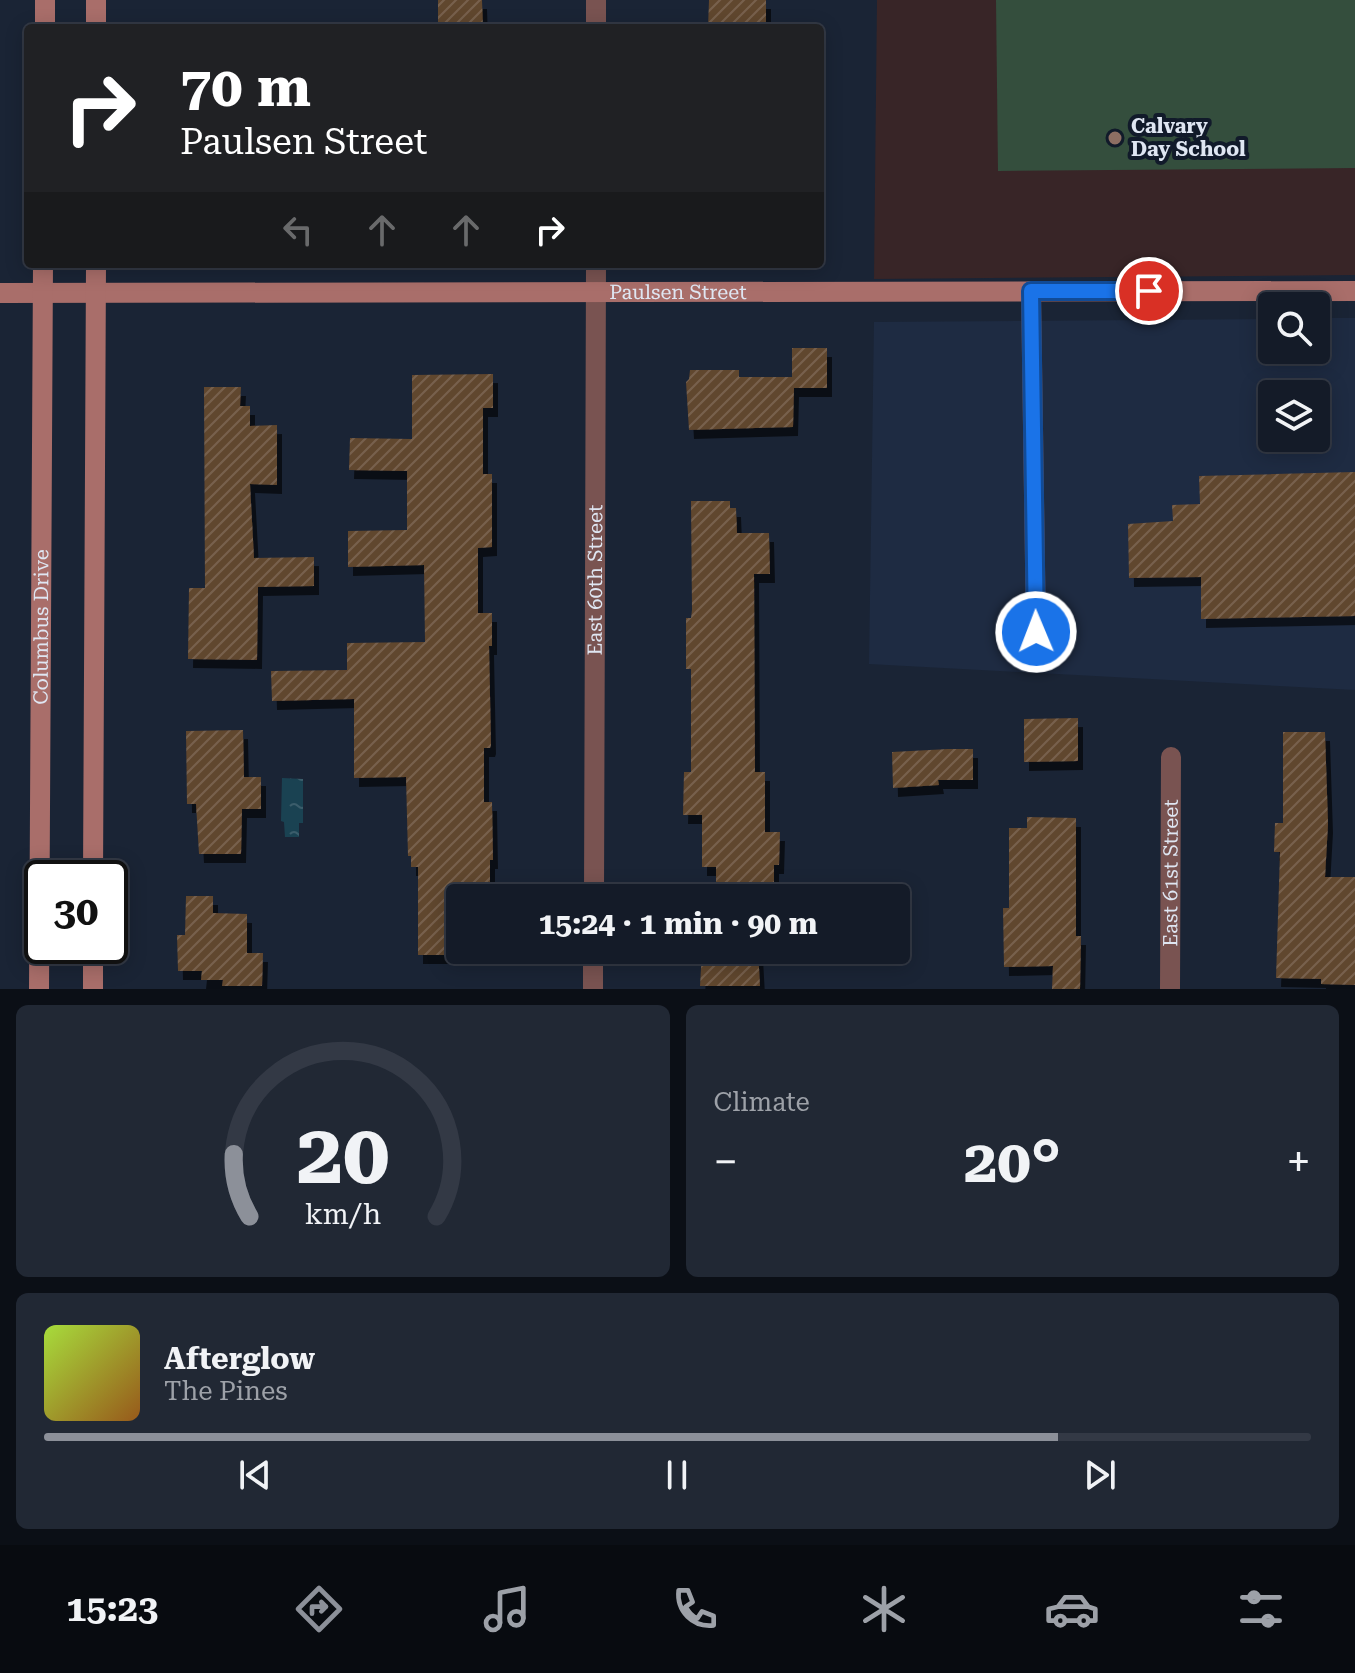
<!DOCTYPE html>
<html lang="en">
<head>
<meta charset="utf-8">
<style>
	:root { --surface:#141b28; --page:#212834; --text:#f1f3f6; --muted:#9da1a8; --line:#333945; --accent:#8c9099 }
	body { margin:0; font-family:"Roboto Serif",serif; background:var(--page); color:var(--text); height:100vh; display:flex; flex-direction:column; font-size:30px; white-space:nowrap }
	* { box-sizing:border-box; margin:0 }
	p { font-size:26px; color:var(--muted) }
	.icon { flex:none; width:44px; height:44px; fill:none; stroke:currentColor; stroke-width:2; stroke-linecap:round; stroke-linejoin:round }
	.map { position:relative; height:989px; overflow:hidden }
	.drawer { display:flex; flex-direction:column; gap:16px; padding:16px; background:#0b0f16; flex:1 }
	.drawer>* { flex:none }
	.guide { position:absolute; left:24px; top:24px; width:800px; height:244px; border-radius:8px; box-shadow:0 4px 20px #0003,0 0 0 2px var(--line); background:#202124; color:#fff; overflow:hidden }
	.tools { position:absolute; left:1258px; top:292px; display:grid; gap:16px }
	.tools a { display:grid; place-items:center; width:72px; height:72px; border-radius:8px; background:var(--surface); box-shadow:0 4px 20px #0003,0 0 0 2px var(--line); font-size:40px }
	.speed { position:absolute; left:24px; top:860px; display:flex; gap:16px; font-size:40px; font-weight:700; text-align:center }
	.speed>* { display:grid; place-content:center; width:104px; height:104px; border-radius:50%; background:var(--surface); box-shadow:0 4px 20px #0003,0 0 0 2px var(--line); line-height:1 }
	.speed .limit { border:4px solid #111; border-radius:12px; background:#fff; color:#111 }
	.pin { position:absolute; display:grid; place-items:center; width:68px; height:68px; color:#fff; margin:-34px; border:4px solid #fff; border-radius:50%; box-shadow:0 2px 8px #0007 }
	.me { position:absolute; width:88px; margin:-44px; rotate:359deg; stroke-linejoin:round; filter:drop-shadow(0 0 6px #0008) }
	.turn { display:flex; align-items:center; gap:28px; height:168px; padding:0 24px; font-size:36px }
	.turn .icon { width:104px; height:104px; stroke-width:2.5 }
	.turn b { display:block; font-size:56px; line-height:68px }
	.lanes { display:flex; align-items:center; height:76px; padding:0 24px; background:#0003; justify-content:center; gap:40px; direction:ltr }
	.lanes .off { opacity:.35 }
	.big { font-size:60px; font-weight:700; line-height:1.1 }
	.drawer .widget { flex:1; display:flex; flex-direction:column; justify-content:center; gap:12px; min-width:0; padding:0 28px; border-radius:12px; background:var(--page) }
	.drawer .dial { align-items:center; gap:0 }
	.dial svg { height:208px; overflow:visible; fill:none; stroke:var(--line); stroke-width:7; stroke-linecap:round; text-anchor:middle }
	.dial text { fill:var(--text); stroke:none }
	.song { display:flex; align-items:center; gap:24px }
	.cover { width:96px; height:96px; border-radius:12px; background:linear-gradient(135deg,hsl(80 70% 55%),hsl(30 70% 35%)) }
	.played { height:8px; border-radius:4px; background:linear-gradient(90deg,var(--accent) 80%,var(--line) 80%) }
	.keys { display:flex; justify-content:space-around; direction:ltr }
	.heat { display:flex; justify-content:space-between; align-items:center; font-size:44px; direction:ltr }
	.drawer .tiles { flex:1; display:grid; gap:16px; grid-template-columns:1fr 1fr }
	.widget:last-child { grid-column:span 2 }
	.trip { position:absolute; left:446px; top:884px; width:464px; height:80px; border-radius:8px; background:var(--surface); box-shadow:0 4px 20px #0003,0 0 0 2px var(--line); font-weight:700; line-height:80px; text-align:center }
	.tabs { display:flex; height:128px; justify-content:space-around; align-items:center; background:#080b10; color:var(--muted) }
	.tabs .icon { width:56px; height:56px }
	.tabs .selected { color:var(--accent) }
	.tabs b { font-size:36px; color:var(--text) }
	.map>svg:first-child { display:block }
	.built { fill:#1e2b42; fill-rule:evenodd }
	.education { fill:#382527 }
	.pitch { fill:#344e3d }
	.water { fill:url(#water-ripples) }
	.building { fill:url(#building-hatch); filter:url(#shadow) }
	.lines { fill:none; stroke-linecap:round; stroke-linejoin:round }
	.street { stroke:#795351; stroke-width:20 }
	.secondary { stroke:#a96e6a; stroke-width:20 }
	.route-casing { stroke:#114b97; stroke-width:20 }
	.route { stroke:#1a73e8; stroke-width:14 }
	.education-dot { fill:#8d6e63; stroke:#111a2a; stroke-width:3 }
	.labels { text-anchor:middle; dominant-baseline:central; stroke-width:8; stroke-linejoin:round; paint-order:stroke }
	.poi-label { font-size:20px; font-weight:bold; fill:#dfe6f2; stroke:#111a2a; text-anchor:start }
	.street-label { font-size:20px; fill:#dfe6f2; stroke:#111a2a }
</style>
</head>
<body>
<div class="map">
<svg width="1355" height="989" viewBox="0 0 1355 989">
	<defs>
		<pattern id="water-ripples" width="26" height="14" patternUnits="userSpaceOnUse" patternTransform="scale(2)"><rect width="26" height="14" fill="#1a4252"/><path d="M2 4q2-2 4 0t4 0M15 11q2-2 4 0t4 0" fill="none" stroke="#3b5d6b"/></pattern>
		<pattern id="building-hatch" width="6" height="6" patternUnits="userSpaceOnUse" patternTransform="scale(2)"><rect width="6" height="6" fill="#61462e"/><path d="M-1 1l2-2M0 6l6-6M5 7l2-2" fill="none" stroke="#77614d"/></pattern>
		<filter id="shadow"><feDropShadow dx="5" dy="9" stdDeviation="0" flood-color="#0009"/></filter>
	</defs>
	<rect width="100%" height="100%" fill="#1a2435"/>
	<path class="built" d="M 1316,318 L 1355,318 L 1355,690 L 869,664 L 874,322 L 1272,319 L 1272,350 L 1316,350 ZM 1272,394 L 1316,394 L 1316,438 L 1272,438 Z"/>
	<path class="education" d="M 877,0 L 1355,0 L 1355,275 L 874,279 Z"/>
	<path class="pitch" d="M 996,0 L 1355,0 L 1355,168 L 998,171 Z"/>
	<path class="water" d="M 282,778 L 303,779 L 303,823 L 299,823 L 299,837 L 285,837 L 284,822 L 281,821 Z"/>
	<path class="building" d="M 438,0 L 482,0 L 483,28 L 438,28 Z
		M 709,0 L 766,0 L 766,28 L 708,28 Z
		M 792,348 L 827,348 L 827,388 L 794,388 L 793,427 L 689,430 L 686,382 L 689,379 L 690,370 L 739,370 L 739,377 L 792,377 Z
		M 493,374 L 493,408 L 483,408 L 483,474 L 492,474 L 492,547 L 478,548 L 478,613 L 492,613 L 492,646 L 489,646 L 491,745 L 490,748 L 484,748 L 484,802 L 492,802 L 493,860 L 490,860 L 490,898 L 460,898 L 460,950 L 490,950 L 490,955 L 418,955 L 418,867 L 411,867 L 411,856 L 408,856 L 406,777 L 354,778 L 354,699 L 272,701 L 271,671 L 347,670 L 347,643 L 425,642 L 424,565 L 348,567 L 348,531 L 407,530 L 407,471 L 349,470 L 350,438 L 412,439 L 412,375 Z
		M 204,387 L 241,387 L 240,406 L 250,406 L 250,426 L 277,425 L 277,485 L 250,484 L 254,558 L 314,557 L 314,586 L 258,587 L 257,660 L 188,659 L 189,588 L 205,588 Z
		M 1355,472 L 1355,616 L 1201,619 L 1201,577 L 1129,578 L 1128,524 L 1173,521 L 1172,505 L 1200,504 L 1199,476 Z
		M 691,501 L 730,501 L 730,508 L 736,508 L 737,533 L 769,533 L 770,574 L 754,574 L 755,772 L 765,772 L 765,832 L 780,832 L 779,865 L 774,865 L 774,886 L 741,886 L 741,898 L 716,898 L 716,867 L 702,867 L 702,815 L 683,815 L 684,772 L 691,772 L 691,669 L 686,669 L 686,618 L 691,618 L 692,610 Z
		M 1078,718 L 1078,761 L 1024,762 L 1024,719 Z
		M 243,730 L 244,777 L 261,777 L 261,809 L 242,809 L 241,854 L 199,854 L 196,804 L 187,804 L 186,731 Z
		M 1283,732 L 1325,732 L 1328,824 L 1325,877 L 1355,877 L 1355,985 L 1321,984 L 1321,979 L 1276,978 L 1280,852 L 1274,852 L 1275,823 L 1283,823 Z
		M 948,749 L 973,749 L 973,780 L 938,780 L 939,785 L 893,788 L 892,752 Z
		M 1027,817 L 1076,818 L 1076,936 L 1081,936 L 1080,989 L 1052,989 L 1053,966 L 1004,967 L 1003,908 L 1009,908 L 1009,828 L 1027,828 Z
		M 186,896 L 213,896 L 213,913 L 247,914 L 247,953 L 263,953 L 262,986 L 222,986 L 223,980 L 201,980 L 202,971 L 178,971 L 177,935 L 185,935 Z
		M 702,950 L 758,950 L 760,986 L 700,986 Z"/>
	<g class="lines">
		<g class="street">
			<path d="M 596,28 L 596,0"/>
			<path d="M 1031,291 L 1036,632"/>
			<path id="s1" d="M 594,898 L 596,264"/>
			<path d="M 593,989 L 593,950"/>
			<path id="s2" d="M 1170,989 L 1171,757"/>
		</g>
		<g class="secondary">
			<path d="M 96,0 L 96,28"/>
			<path d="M 45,28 L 45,0"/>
			<path id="s3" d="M 0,293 L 1355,291"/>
			<path d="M 93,878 L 96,264"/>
			<path id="s4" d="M 39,989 L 43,264"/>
			<path d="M 93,989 L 93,946"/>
		</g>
	</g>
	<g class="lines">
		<g class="route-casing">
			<path id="route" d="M 1036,632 L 1031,291 L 1149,291"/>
		</g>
		<use href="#route" class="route"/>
	</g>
	<circle class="education-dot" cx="1115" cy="138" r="8"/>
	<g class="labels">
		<g class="poi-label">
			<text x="1131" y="126">Calvary<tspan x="1131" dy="23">Day School</tspan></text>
		</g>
		<g class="street-label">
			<text stroke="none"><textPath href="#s3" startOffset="678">Paulsen Street</textPath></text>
			<text stroke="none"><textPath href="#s1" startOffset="318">East 60th Street</textPath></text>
			<text stroke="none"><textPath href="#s4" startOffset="362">Columbus Drive</textPath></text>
			<text stroke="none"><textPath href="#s2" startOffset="116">East 61st Street</textPath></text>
		</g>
	</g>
</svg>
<div class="tools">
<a><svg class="icon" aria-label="search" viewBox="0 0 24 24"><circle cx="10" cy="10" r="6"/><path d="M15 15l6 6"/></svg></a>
<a><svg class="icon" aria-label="layers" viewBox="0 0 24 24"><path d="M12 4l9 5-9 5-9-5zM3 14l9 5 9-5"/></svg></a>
</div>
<div class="speed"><div class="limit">30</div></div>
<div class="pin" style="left:1149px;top:291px;background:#d93025"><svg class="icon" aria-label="arrive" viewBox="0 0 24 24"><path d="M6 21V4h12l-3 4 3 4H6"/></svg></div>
<svg class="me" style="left:1036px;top:632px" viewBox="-20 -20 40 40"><circle r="17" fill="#1a73e8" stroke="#fff" stroke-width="3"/><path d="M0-11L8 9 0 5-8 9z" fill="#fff"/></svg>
<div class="trip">15:24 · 1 min · 90 m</div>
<div class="guide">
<div class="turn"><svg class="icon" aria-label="right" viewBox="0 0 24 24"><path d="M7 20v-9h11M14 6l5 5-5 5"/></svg><div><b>70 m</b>Paulsen Street</div></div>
<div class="lanes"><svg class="icon off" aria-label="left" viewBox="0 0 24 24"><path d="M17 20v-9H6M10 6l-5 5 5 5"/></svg><svg class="icon off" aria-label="ahead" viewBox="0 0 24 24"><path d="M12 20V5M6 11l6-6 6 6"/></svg><svg class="icon off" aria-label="ahead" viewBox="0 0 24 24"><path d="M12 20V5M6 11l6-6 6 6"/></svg><svg class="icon" aria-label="right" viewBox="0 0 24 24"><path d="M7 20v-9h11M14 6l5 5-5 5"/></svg></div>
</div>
</div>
<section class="drawer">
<div class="tiles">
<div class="widget dial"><svg viewBox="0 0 100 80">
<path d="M14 69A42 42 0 1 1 86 69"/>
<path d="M14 69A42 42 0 0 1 8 45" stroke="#8c9099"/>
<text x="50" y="56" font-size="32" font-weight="700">20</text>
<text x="50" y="72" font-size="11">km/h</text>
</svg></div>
<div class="widget"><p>Climate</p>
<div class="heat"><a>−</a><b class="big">20°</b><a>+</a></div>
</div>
<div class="widget">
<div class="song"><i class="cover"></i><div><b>Afterglow</b><p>The Pines</p></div></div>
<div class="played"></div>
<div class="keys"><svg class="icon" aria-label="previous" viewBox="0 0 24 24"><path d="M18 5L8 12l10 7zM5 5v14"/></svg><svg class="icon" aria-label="pause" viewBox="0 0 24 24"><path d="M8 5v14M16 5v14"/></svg><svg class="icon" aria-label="next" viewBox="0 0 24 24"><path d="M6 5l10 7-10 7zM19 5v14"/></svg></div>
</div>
</div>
</section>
<nav class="tabs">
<b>15:23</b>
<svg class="icon selected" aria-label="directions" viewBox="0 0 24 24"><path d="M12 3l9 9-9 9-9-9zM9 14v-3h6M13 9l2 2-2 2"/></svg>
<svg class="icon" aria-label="music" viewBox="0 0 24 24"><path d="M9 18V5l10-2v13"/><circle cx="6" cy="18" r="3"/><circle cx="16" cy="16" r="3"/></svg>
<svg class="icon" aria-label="phone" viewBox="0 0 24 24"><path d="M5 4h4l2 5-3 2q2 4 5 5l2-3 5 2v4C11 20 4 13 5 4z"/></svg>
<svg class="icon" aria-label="climate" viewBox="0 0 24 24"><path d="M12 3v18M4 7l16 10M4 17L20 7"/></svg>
<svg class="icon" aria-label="car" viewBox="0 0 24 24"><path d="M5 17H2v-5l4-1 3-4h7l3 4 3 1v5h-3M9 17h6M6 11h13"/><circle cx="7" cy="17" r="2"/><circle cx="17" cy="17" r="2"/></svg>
<svg class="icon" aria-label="filters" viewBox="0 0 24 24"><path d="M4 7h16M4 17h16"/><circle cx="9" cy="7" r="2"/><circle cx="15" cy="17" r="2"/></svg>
</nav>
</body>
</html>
